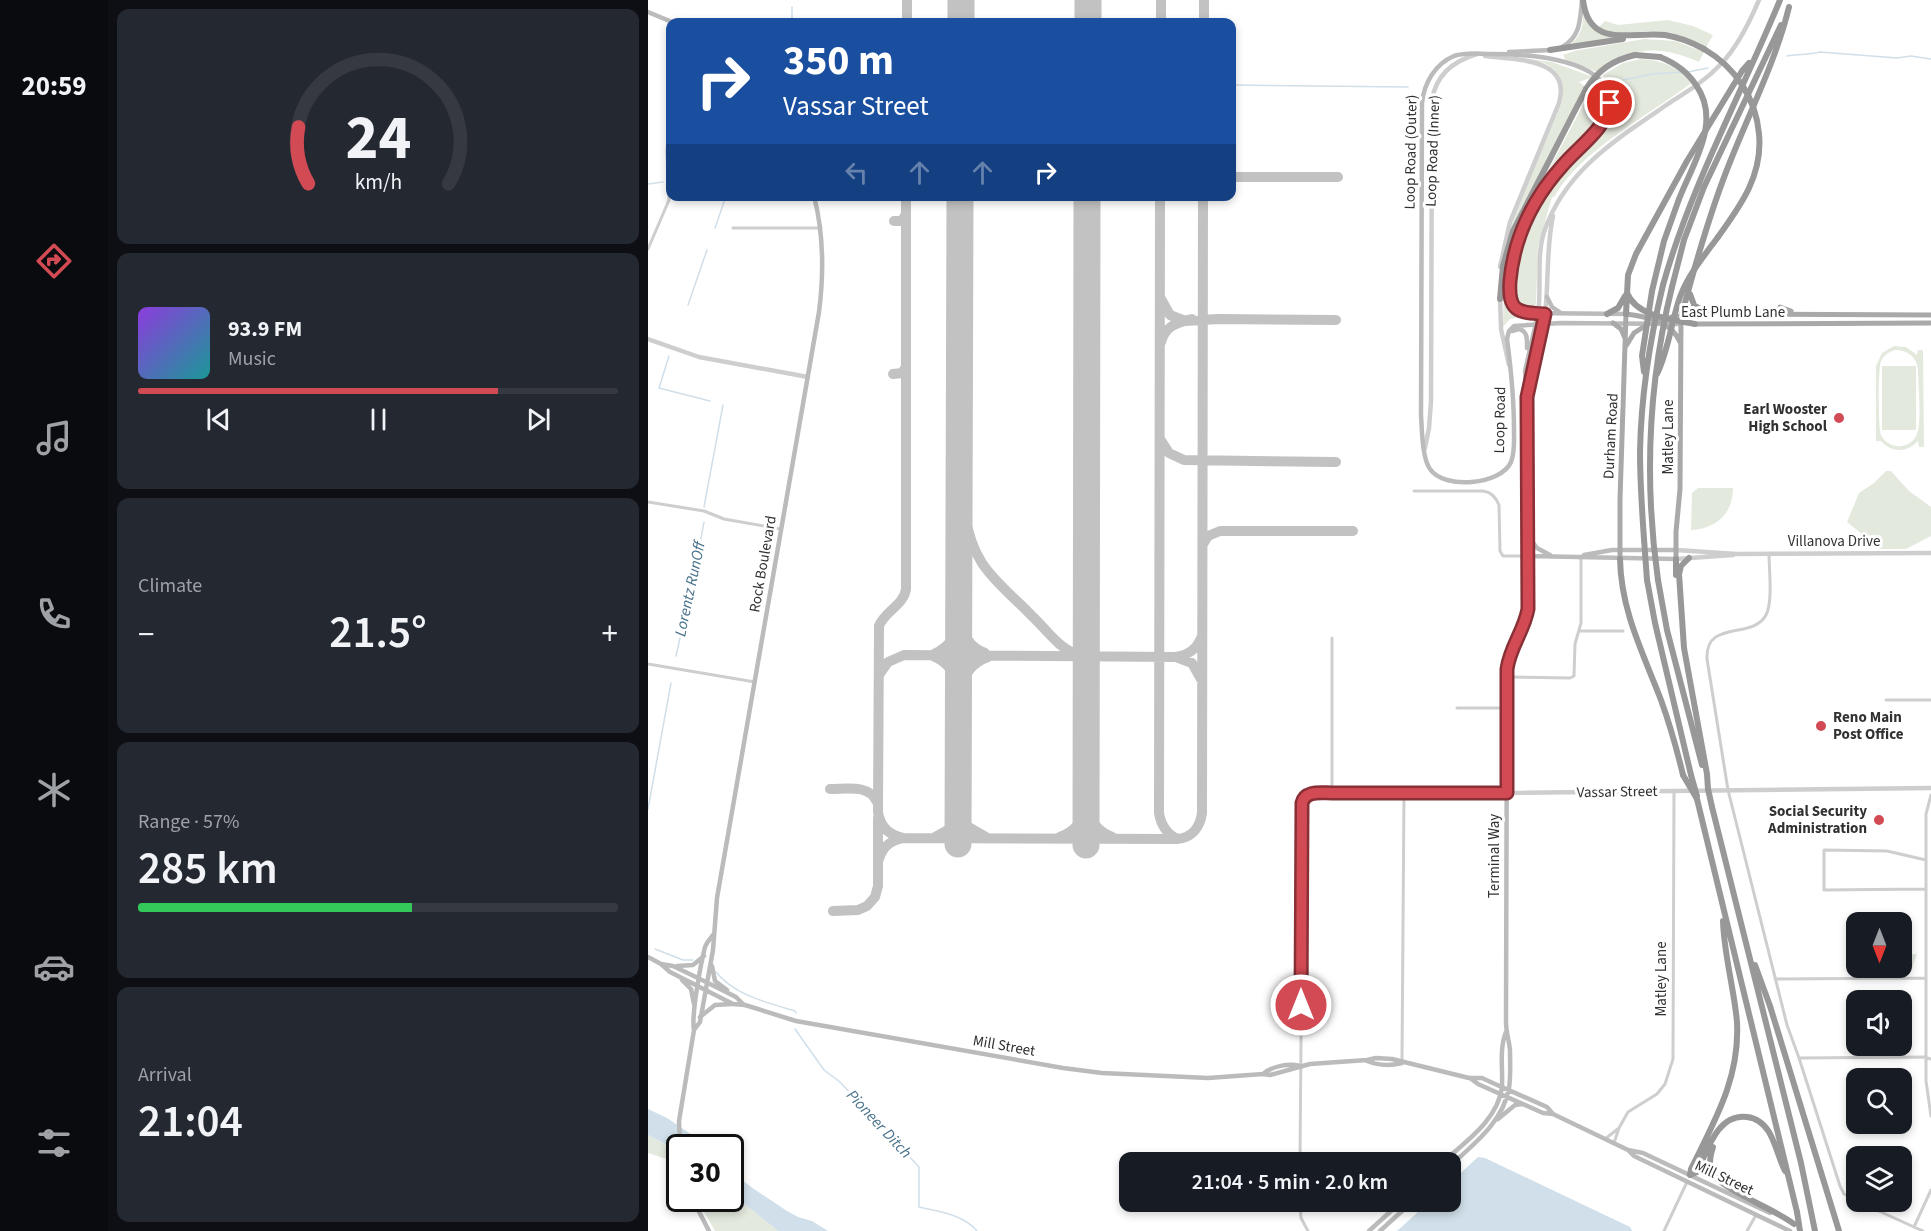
<!DOCTYPE html>
<html lang="en">
<head>
<meta charset="utf-8">
<style>
	:root { --surface:#171b24; --page:#242831; --text:#f1f3f6; --muted:#9ea1a6; --line:#363941; --accent:#d24a53 }
	body { margin:0; font-family:"Source Sans 3",sans-serif; background:var(--page); color:var(--text); height:100vh; display:flex; flex-direction:column; font-size:22px; white-space:nowrap }
	* { box-sizing:border-box; margin:0 }
	p { font-size:20px; color:var(--muted) }
	.icon { flex:none; width:33px; height:33px; fill:none; stroke:currentColor; stroke-width:2; stroke-linecap:round; stroke-linejoin:round }
	.map { position:relative; flex:1; overflow:hidden }
	.drawer { display:flex; flex-direction:column; gap:9px; padding:9px; background:#0d0f14; width:540px }
	.drawer>* { flex:none }
	.guide { position:absolute; left:18px; top:18px; width:570px; height:183px; border-radius:12px; box-shadow:0 3px 9px #0003; background:#1a4fa0; color:#fff; overflow:hidden }
	.needle { width:39px; rotate:180deg }
	.controls { position:absolute; left:1198px; top:912px; display:grid; gap:12px }
	.controls a { display:grid; place-items:center; width:66px; height:66px; border-radius:12px; background:var(--surface); box-shadow:0 3px 9px #0003; font-size:30px }
	.speed { position:absolute; left:18px; top:1134px; display:flex; gap:12px; font-size:30px; font-weight:700; text-align:center }
	.speed>* { display:grid; place-content:center; width:78px; height:78px; border-radius:50%; background:var(--surface); box-shadow:0 3px 9px #0003; line-height:1 }
	.speed .limit { border:3px solid #111; border-radius:9px; background:#fff; color:#111 }
	.pin { position:absolute; display:grid; place-items:center; width:51px; height:51px; color:#fff; margin:-26px; border:3px solid #fff; border-radius:50%; box-shadow:0 2px 6px #0007 }
	.me { position:absolute; width:66px; margin:-33px; rotate:0deg; stroke-linejoin:round; filter:drop-shadow(0 0 4px #0008) }
	.turn { display:flex; align-items:center; gap:21px; height:126px; padding:0 18px; font-size:27px }
	.turn .icon { width:78px; height:78px; stroke-width:2.5 }
	.turn b { display:block; font-size:42px; line-height:51px }
	.lanes { display:flex; align-items:center; height:57px; padding:0 18px; background:#0003; justify-content:center; gap:30px; direction:ltr }
	.lanes .off { opacity:.35 }
	.big { font-size:45px; font-weight:600; line-height:1.1 }
	.drawer .tile { flex:1; display:flex; flex-direction:column; justify-content:center; gap:9px; min-width:0; padding:0 21px; border-radius:12px; background:var(--page) }
	.drawer .dial { align-items:center; gap:0 }
	.dial svg { height:156px; overflow:visible; fill:none; stroke:var(--line); stroke-width:7; stroke-linecap:round; text-anchor:middle }
	.dial text { fill:var(--text); stroke:none }
	.song { display:flex; align-items:center; gap:18px }
	.cover { width:72px; height:72px; border-radius:9px; background:linear-gradient(135deg,hsl(270 70% 55%),hsl(180 70% 35%)) }
	.played { height:6px; border-radius:3px; background:linear-gradient(90deg,var(--accent) 75%,var(--line) 75%) }
	.keys { display:flex; justify-content:space-around; direction:ltr }
	.heat { display:flex; justify-content:space-between; align-items:center; font-size:33px; direction:ltr }
	.charge { height:9px; border-radius:4px; background:linear-gradient(90deg,#34c759 57%,var(--line) 0) }
	.trip { position:absolute; left:471px; top:1152px; width:342px; height:60px; border-radius:12px; background:var(--surface); box-shadow:0 3px 9px #0003; font-weight:600; line-height:60px; text-align:center }
	main { display:flex; flex:1; min-height:0 }
	.dock { display:flex; flex-direction:column; width:108px; justify-content:space-around; align-items:center; background:#090b0e; color:var(--muted) }
	.dock .icon { width:42px; height:42px }
	.dock .active { color:var(--accent) }
	.dock b { font-size:27px; color:var(--text) }
	.map>svg:first-child { display:block }
	.green { fill:#e4e9de; fill-rule:evenodd }
	.water { fill:#d0dfe9 }
	.lines { fill:none; stroke-linecap:round; stroke-linejoin:round }
	.stream { stroke:#d0dfe9; stroke-width:1.5 }
	.taxiway { stroke:#c2c2c2; stroke-width:10 }
	.runway { stroke:#c2c2c2; stroke-width:27 }
	.minor { stroke:#cecece; stroke-width:3 }
	.tertiary { stroke:#cecece; stroke-width:4.5 }
	.secondary { stroke:#bbb; stroke-width:4.5 }
	.primary { stroke:#a9a9a9; stroke-width:5 }
	.motorway { stroke:#989898; stroke-width:6 }
	.motorway-bridge { stroke:#989898; stroke-width:6 }
	.route-casing { stroke:#883036; stroke-width:15 }
	.route { stroke:#d24a53; stroke-width:10 }
	.poi-dot { fill:#d24a53; stroke:#fff; stroke-width:2 }
	.labels { text-anchor:middle; dominant-baseline:central; stroke-width:6; stroke-linejoin:round; paint-order:stroke }
	.street-label { font-size:15px; fill:#313131; stroke:#fff }
	.poi-label { font-size:15px; font-weight:bold; fill:#313131; stroke:#fff; text-anchor:end }
	.water-label { font-size:16px; font-style:italic; fill:#48718b; stroke:#fff }
</style>
</head>
<body>
<main>
<nav class="dock">
<b>20:59</b>
<svg class="icon active" aria-label="directions" viewBox="0 0 24 24"><path d="M12 3l9 9-9 9-9-9zM9 14v-3h6M13 9l2 2-2 2"/></svg>
<svg class="icon" aria-label="music" viewBox="0 0 24 24"><path d="M9 18V5l10-2v13"/><circle cx="6" cy="18" r="3"/><circle cx="16" cy="16" r="3"/></svg>
<svg class="icon" aria-label="phone" viewBox="0 0 24 24"><path d="M5 4h4l2 5-3 2q2 4 5 5l2-3 5 2v4C11 20 4 13 5 4z"/></svg>
<svg class="icon" aria-label="climate" viewBox="0 0 24 24"><path d="M12 3v18M4 7l16 10M4 17L20 7"/></svg>
<svg class="icon" aria-label="car" viewBox="0 0 24 24"><path d="M5 17H2v-5l4-1 3-4h7l3 4 3 1v5h-3M9 17h6M6 11h13"/><circle cx="7" cy="17" r="2"/><circle cx="17" cy="17" r="2"/></svg>
<svg class="icon" aria-label="filters" viewBox="0 0 24 24"><path d="M4 7h16M4 17h16"/><circle cx="9" cy="7" r="2"/><circle cx="15" cy="17" r="2"/></svg>
</nav>
<section class="drawer">
<div class="tile dial"><svg viewBox="0 0 100 80">
<path d="M14 69A42 42 0 1 1 86 69"/>
<path d="M14 69A42 42 0 0 1 9 40" stroke="#d24a53"/>
<text x="50" y="56" font-size="32" font-weight="700">24</text>
<text x="50" y="72" font-size="11">km/h</text>
</svg></div>
<div class="tile">
<div class="song"><i class="cover"></i><div><b>93.9 FM</b><p>Music</p></div></div>
<div class="played"></div>
<div class="keys"><svg class="icon" aria-label="previous" viewBox="0 0 24 24"><path d="M18 5L8 12l10 7zM5 5v14"/></svg><svg class="icon" aria-label="pause" viewBox="0 0 24 24"><path d="M8 5v14M16 5v14"/></svg><svg class="icon" aria-label="next" viewBox="0 0 24 24"><path d="M6 5l10 7-10 7zM19 5v14"/></svg></div>
</div>
<div class="tile"><p>Climate</p>
<div class="heat"><a>−</a><b class="big">21.5°</b><a>+</a></div>
</div>
<div class="tile"><p>Range · 57%</p><b class="big">285 km</b><div class="charge"></div></div>
<div class="tile"><p>Arrival</p><b class="big">21:04</b></div>
</section>
<div class="map">
<svg width="1283" height="1231" viewBox="0 0 1283 1231">
	<rect width="100%" height="100%" fill="#fff"/>
	<path class="green" d="M 935,12 C 944,25 949,34 965,38 L 920,47 C 932,37 936,27 935,12 Z
		M 1020,20 L 1045,26 L 1065,35 L 1058,47 L 1025,33 L 999,31 L 965,34 L 951,27 L 957,21 L 970,25 Z
		M 996,39 L 1027,41 L 1056,52 L 1051,62 C 1009,44 986,47 949,72 L 917,59 L 915,55 L 926,51 Z
		M 874,58 L 904,62 L 945,77 L 931,82 L 938,87 L 858,243 L 868,211 L 913,104 C 919,86 911,67 892,62 C 886,61 878,60 874,58 Z
		M 993,59 C 1015,60 1028,67 1045,82 C 1002,114 931,152 906,197 L 904,197 L 890,246 L 888,304 L 882,311 C 866,310 864,298 865,284 C 873,210 911,175 959,124 C 969,105 963,93 955,75 L 975,63 Z
		M 949,81 C 959,91 961,101 956,115 L 901,178 L 879,212 L 871,230 L 865,253 L 860,290 L 862,307 L 873,317 L 862,319 L 855,327 L 856,272 L 868,232 L 943,90 L 951,93 L 951,89 L 948,83 Z
		M 1246,346 L 1258,347 L 1269,355 L 1270,350 L 1275,350 L 1276,447 L 1271,447 L 1270,441 C 1259,453 1244,453 1233,441 L 1228,441 L 1228,366 L 1234,353 ZM 1247,350 C 1260,350 1269,357 1270,370 C 1270,385 1274,421 1269,434 C 1263,450 1240,450 1233,435 C 1230,428 1230,368 1233,361 C 1236,355 1241,352 1247,350 Z
		M 1234,366 L 1268,366 L 1268,430 L 1234,430 Z
		M 1238,471 L 1243,471 L 1261,491 L 1283,507 L 1283,536 L 1258,549 L 1232,549 L 1199,522 L 1211,493 L 1226,483 Z
		M 1050,488 L 1085,488 C 1085,514 1068,529 1043,530 L 1044,493 Z
		M 1269,954 L 1263,971 L 1225,974 L 1227,968 L 1254,968 L 1254,955 Z
		M 0,1135 L 26,1150 L 28,1162 L 0,1153 Z
		M 83,1193 L 130,1231 L 67,1231 L 49,1199 L 82,1198 Z"/>
	<path class="water" d="M 0,1109 L 19,1118 L 62,1147 L 32,1148 L 31,1154 L 20,1146 L 0,1135 Z
		M 830,1157 L 837,1158 L 982,1227 L 984,1231 L 749,1231 L 781,1202 L 802,1202 L 803,1182 Z
		M 83,1165 L 90,1177 L 106,1189 L 139,1211 L 150,1217 L 164,1221 L 180,1231 L 130,1231 L 83,1193 Z"/>
	<g class="lines">
		<path class="stream" d="M 144,7 L 144,19 L 146,22
			M 1139,56 C 1151,54 1161,55 1172,52 L 1249,58 L 1263,56 L 1283,59
			M 1040,72 L 1060,68
			M 975,80 L 1004,74 L 1033,72
			M 584,85 L 760,87
			M 0,184 L 15,182
			M 67,228 L 78,196
			M 40,305 L 59,250
			M 21,356 L 11,388 L 62,401
			M 56,507 L 75,405
			M 28,656 L 46,576 L 56,522
			M 0,809 L 23,683
			M 7,949 L 35,960 L 45,960
			M 68,972 C 86,995 120,1003 147,1011 L 148,1013
			M 147,1029 L 176,1070 L 192,1082 L 271,1167 L 271,1207 C 291,1212 315,1214 329,1231"/>
		<path class="taxiway" d="M 441,0 L 442,22
			M 556,0 L 556,22
			M 259,22 L 259,0
			M 513,22 L 513,0
			M 584,177 L 690,177
			M 258,196 L 258,589 C 256,605 236,612 231,626 L 230,812 C 232,827 241,835 255,838 L 529,839 C 544,838 552,827 554,813 L 555,196
			M 512,196 L 511,813 C 513,825 518,834 530,839
			M 246,221 L 254,221 L 258,214
			M 513,299 L 522,315 L 537,321
			M 537,321 L 570,319 L 688,320
			M 513,342 C 518,325 529,323 544,319
			M 245,374 L 254,373 L 258,367
			M 512,439 L 521,453 L 536,460 L 688,462
			M 312,442 C 314,482 312,529 334,563 C 347,583 368,599 384,616 C 398,629 411,649 429,654
			M 555,544 L 560,536 L 572,531 L 705,531
			M 312,617 C 314,634 321,647 337,653
			M 286,654 C 301,647 309,636 311,620
			M 285,656 C 300,662 308,673 311,689
			M 528,657 L 544,663 L 553,679
			M 231,675 L 240,662 L 256,655 L 527,657 C 541,655 549,649 554,636
			M 312,692 C 315,675 323,663 340,657
			M 182,789 C 199,789 221,784 229,802
			M 438,805 C 441,820 449,831 464,837
			M 311,814 L 319,826 L 338,837
			M 287,837 L 303,828 L 311,814
			M 412,837 C 427,831 436,821 438,805
			M 231,859 C 235,846 243,840 256,838
			M 185,911 L 210,910 L 219,906 L 227,897 L 230,886 L 230,818"/>
		<path class="runway" d="M 313,22 L 313,0
			M 440,22 L 440,0
			M 310,844 L 312,196
			M 438,845 L 439,196"/>
		<path class="minor" d="M 85,228 L 173,228
			M 0,249 L 21,200 L 19,151 L 22,112
			M 766,491 L 835,491 C 843,492 848,497 851,505 L 852,551 L 855,556 L 880,556
			M 0,502 L 56,511 L 76,519 L 133,529
			M 1121,553 C 1121,569 1125,602 1118,615 C 1105,640 1057,619 1059,659 L 1080,790 L 1139,1025 L 1151,1058 L 1192,1186 L 1196,1194 L 1209,1200
			M 932,631 L 975,631
			M 684,638 L 684,793
			M 0,664 L 107,682
			M 859,677 L 922,678 L 926,676 L 927,644 L 933,623 L 933,556
			M 1238,700 L 1283,700
			M 809,708 L 858,708
			M 1283,795 L 1278,814 L 1278,1081 L 1283,1116
			M 1277,889 L 1176,890 L 1176,850 L 1239,851 L 1278,860
			M 1127,979 L 1278,978
			M 1151,1058 L 1276,1057 L 1283,1059
			M 754,1061 L 756,793
			M 957,1139 L 971,1128
			M 966,1143 L 971,1128 L 980,1112 L 1009,1094 L 1017,1084 L 1025,1059 L 1026,791
			M 652,1162 L 655,798 L 662,794 L 859,793
			M 652,1202 L 653,1218 L 660,1231
			M 1211,1202 L 1275,1231
			M 1266,1227 L 1283,1190
			M 1016,1231 L 1039,1182
			M 1099,1231 L 1108,1215"/>
		<path class="tertiary" d="M 837,56 C 866,60 924,57 911,103 L 862,222 L 852,267
			M 852,296 L 853,329 L 861,365
			M 890,314 C 894,287 888,258 896,232 C 917,170 969,139 1020,104 C 1038,92 1056,82 1071,66 C 1089,48 1101,23 1111,0
			M 897,314 C 901,281 898,248 905,216
			M 0,339 L 51,357 L 160,377
			M 777,448 L 781,428 L 783,401 L 784,100 C 788,75 805,61 829,54
			M 1028,550 L 1089,554 L 1283,553
			M 1028,559 L 1085,555
			M 859,793 L 1283,788"/>
		<path class="secondary" d="M 0,12 L 24,22
			M 914,47 C 933,37 932,19 934,0
			M 861,52 L 903,50
			M 899,297 L 904,307 L 913,313
			M 981,314 L 879,313 C 861,310 861,297 862,282 C 867,216 908,170 953,125 C 960,115 964,103 959,91 C 946,57 874,54 843,54 C 831,54 818,52 806,56 C 787,64 776,83 774,103 L 773,415 C 774,429 774,458 782,469 C 796,490 853,485 863,462 C 867,452 866,441 866,430 C 866,399 863,369 859,339 L 861,331 L 866,326 L 913,323 L 1033,324
			M 864,331 L 871,329 C 880,331 879,340 879,348
			M 879,397 L 897,314
			M 881,538 L 889,548 L 902,555
			M 936,555 L 964,550 L 1028,550
			M 880,556 L 1028,559
			M 0,957 L 13,964 L 25,966 L 52,979 L 88,997 L 96,1005
			M 13,964 L 22,972 L 85,1004 L 97,1005 L 148,1021 L 415,1068 L 454,1073 L 560,1078 L 615,1074 L 622,1075 L 662,1064 L 719,1060 L 728,1058 L 744,1059 L 821,1078 L 834,1078 L 847,1084 L 899,1107 L 905,1114
			M 29,966 L 45,965 L 56,956
			M 64,966 L 67,981 L 79,990
			M 34,980 L 43,989 L 46,1004
			M 52,1017 L 67,1005 L 84,1004
			M 46,1030 L 52,1022 L 65,950 L 69,898 L 171,312 C 176,273 176,235 166,196
			M 719,1061 C 731,1066 742,1066 754,1063
			M 615,1074 C 624,1066 641,1063 652,1066
			M 822,1078 L 830,1084 L 895,1113 L 905,1114 L 980,1150 L 995,1153 L 1122,1213
			M 850,1119 L 867,1105 L 875,1104
			M 32,1148 L 31,1121 L 46,1030 C 43,1015 53,963 57,947 C 59,942 62,939 65,935
			M 980,1150 L 986,1156 L 1142,1231
			M 795,1162 C 817,1142 850,1120 854,1087 C 855,1069 851,1049 858,1032
			M 802,1166 C 826,1144 855,1122 861,1088 C 863,1076 862,1062 862,1050 C 861,1040 858,1032 858,1022 L 859,674 C 860,650 876,632 880,609 L 879,397 L 877,371 L 890,314
			M 44,1198 L 61,1231
			M 721,1231 L 753,1202
			M 732,1231 L 764,1202"/>
		<path class="primary" d="M 1132,307 L 1143,311
			M 1104,314 L 1283,315
			M 1023,317 L 1065,314
			M 965,323 L 973,329 L 977,338
			M 1045,324 L 1283,323
			M 978,346 L 986,333 L 1000,324
			M 972,559 L 972,499 L 978,314 C 1000,317 1022,320 1032,342
			M 1028,559 L 1028,532 L 1032,489 L 1033,319"/>
		<path class="motorway" d="M 935,0 C 941,50 983,31 1017,35 C 1030,37 1045,43 1056,49
			M 902,50 L 975,39
			M 987,55 L 1012,57
			M 1070,237 C 1093,205 1115,175 1111,134
			M 1015,285 C 1043,185 1093,95 1132,0
			M 1024,287 L 1036,240 L 1056,187 L 1133,25
			M 1004,291 L 1016,241 L 1031,199
			M 979,293 C 989,317 1024,319 1047,324
			M 1042,294 L 1046,305 L 1055,311 L 1106,314
			M 852,299 L 855,266 L 865,231 L 938,89
			M 959,314 L 970,308 L 977,296
			M 978,314 L 980,275 L 988,254 L 1039,161 L 1094,71 L 1101,63
			M 1034,314 C 1048,261 1063,208 1084,157 C 1104,107 1128,60 1141,7
			M 1041,558 L 1033,566 L 1031,574 L 1036,648 L 1059,774 L 1060,789
			M 972,559 C 973,611 995,653 1013,700 C 1022,725 1029,750 1035,775
			M 1028,559 L 1028,575
			M 999,580 L 1007,623 L 1043,775
			M 1010,580 L 1019,630 L 1054,765
			M 1049,799 L 1149,1212
			M 1064,807 L 1153,1163 L 1167,1231
			M 1107,965 L 1122,1006 L 1191,1231
			M 1065,1147 C 1062,1156 1060,1166 1065,1174 C 1076,1191 1127,1209 1146,1224
			M 1042,1175 L 1043,1169 C 1067,1120 1092,1078 1089,1022 C 1086,988 1076,955 1075,921
			M 1042,1175 L 1049,1172 C 1059,1152 1069,1113 1099,1117 C 1108,1118 1116,1124 1121,1132 C 1128,1144 1131,1159 1137,1171"/>
		<path class="motorway-bridge" d="M 1056,49 C 1087,67 1108,98 1111,134
			M 1012,57 C 1027,63 1039,71 1048,85 C 1074,122 1045,163 1031,199
			M 938,89 C 950,70 965,60 987,55
			M 996,372 L 994,356 L 1004,291
			M 1009,374 C 1021,349 1023,322 1032,297 C 1040,275 1056,256 1070,237
			M 999,580 C 996,537 992,495 992,452 C 993,396 1002,339 1015,285
			M 1010,580 C 996,481 1000,384 1024,287
			M 1035,775 L 1049,799
			M 1043,775 L 1049,796
			M 1060,789 L 1064,807
			M 1149,1212 L 1152,1231"/>
	</g>
	<g class="lines">
		<g class="route-casing">
			<path id="route" d="M 653,1005 L 654,803 C 657,790 673,793 684,793 L 859,793 L 859,669 C 862,647 876,631 880,609 L 879,397 L 897,314 C 869,313 860,311 862,281 C 866,237 886,197 915,165 C 931,146 958,129 962,103"/>
		</g>
		<use href="#route" class="route"/>
	</g>
	<g class="poi-dot">
		<circle cx="1191" cy="418" r="6"/>
		<circle cx="1173" cy="726" r="6"/>
		<circle cx="1231" cy="820" r="6"/>
	</g>
	<g class="labels">
		<g class="street-label">
			<text transform="translate(785 151) rotate(-88)">Loop Road (Inner)</text>
			<text transform="translate(763 152) rotate(-89)">Loop Road (Outer)</text>
			<text x="1085" y="312">East Plumb Lane</text>
			<text transform="translate(852 420) rotate(-89)">Loop Road</text>
			<text transform="translate(963 436) rotate(-87)">Durham Road</text>
			<text transform="translate(1020 437) rotate(-90)">Matley Lane</text>
			<text x="1186" y="541">Villanova Drive</text>
			<text transform="translate(115 564) rotate(-80)">Rock Boulevard</text>
			<text transform="translate(969 792) rotate(-1)">Vassar Street</text>
			<text transform="translate(846 856) rotate(-90)">Terminal Way</text>
			<text transform="translate(1013 979) rotate(-90)">Matley Lane</text>
			<text transform="translate(356 1046) rotate(10)">Mill Street</text>
			<text transform="translate(1076 1178) rotate(25)">Mill Street</text>
		</g>
		<g class="poi-label">
			<text x="1179" y="409">Earl Wooster<tspan x="1179" dy="17">High School</tspan></text>
			<text x="1185" y="717" text-anchor="start">Reno Main<tspan x="1185" dy="17">Post Office</tspan></text>
			<text x="1219" y="811">Social Security<tspan x="1219" dy="17">Administration</tspan></text>
		</g>
		<g class="water-label">
			<text transform="translate(42 589) rotate(-78)">Lorentz RunOff</text>
			<text transform="translate(231 1124) rotate(47)">Pioneer Ditch</text>
		</g>
	</g>
</svg>
<div class="controls">
<a><svg class="needle" viewBox="-14 -14 28 28"><path d="M0-13l5 13h-10z" fill="#e53935"/><path d="M0 13l5-13h-10z" fill="#9ea1a6"/></svg></a>
<a><svg class="icon" aria-label="sound" viewBox="0 0 24 24"><path d="M4 9h4l5-4v14l-5-4H4zM17 9q2 3 0 6"/></svg></a>
<a><svg class="icon" aria-label="search" viewBox="0 0 24 24"><circle cx="10" cy="10" r="6"/><path d="M15 15l6 6"/></svg></a>
<a><svg class="icon" aria-label="layers" viewBox="0 0 24 24"><path d="M12 4l9 5-9 5-9-5zM3 14l9 5 9-5"/></svg></a>
</div>
<div class="speed"><div class="limit">30</div></div>
<div class="pin" style="left:962px;top:103px;background:#d93025"><svg class="icon" aria-label="arrive" viewBox="0 0 24 24"><path d="M6 21V4h12l-3 4 3 4H6"/></svg></div>
<svg class="me" style="left:653px;top:1005px" viewBox="-20 -20 40 40"><circle r="17" fill="#d24a53" stroke="#fff" stroke-width="3"/><path d="M0-11L8 9 0 5-8 9z" fill="#fff"/></svg>
<div class="trip">21:04 · 5 min · 2.0 km</div>
<div class="guide">
<div class="turn"><svg class="icon" aria-label="right" viewBox="0 0 24 24"><path d="M7 20v-9h11M14 6l5 5-5 5"/></svg><div><b>350 m</b>Vassar Street</div></div>
<div class="lanes"><svg class="icon off" aria-label="left" viewBox="0 0 24 24"><path d="M17 20v-9H6M10 6l-5 5 5 5"/></svg><svg class="icon off" aria-label="ahead" viewBox="0 0 24 24"><path d="M12 20V5M6 11l6-6 6 6"/></svg><svg class="icon off" aria-label="ahead" viewBox="0 0 24 24"><path d="M12 20V5M6 11l6-6 6 6"/></svg><svg class="icon" aria-label="right" viewBox="0 0 24 24"><path d="M7 20v-9h11M14 6l5 5-5 5"/></svg></div>
</div>
</div>
</main>
</body>
</html>
